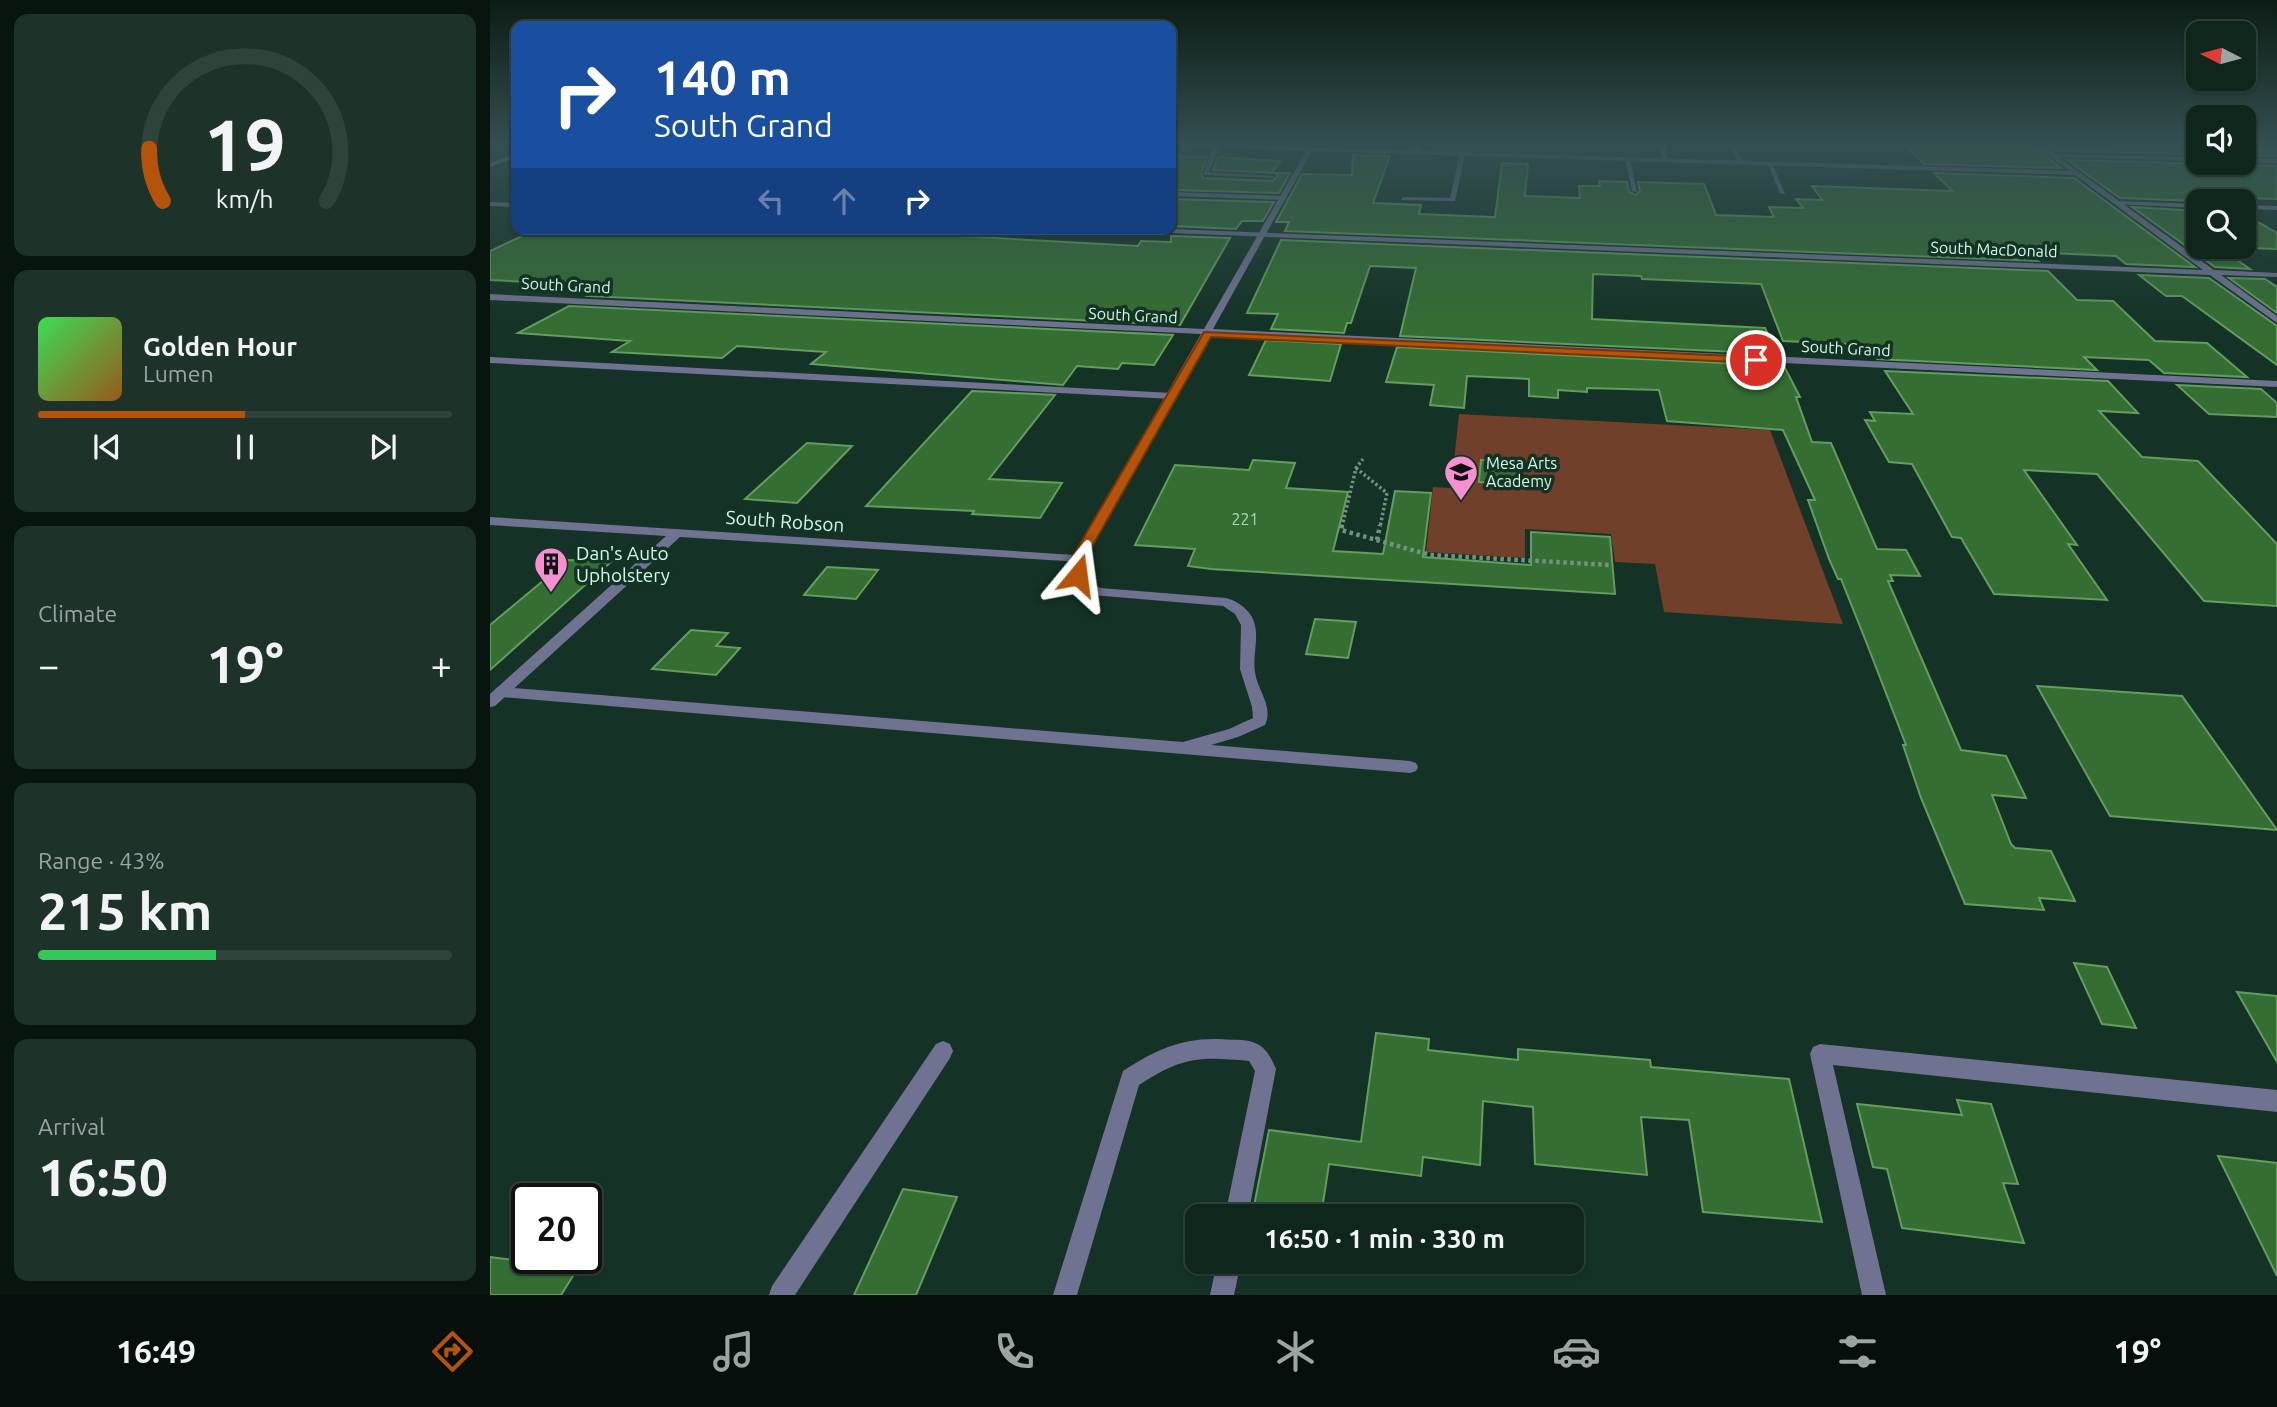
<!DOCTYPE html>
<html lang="en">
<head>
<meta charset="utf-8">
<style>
	:root { --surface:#0f261c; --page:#1d3229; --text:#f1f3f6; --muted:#9ba5a3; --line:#2f433b; --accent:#b45309 }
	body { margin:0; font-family:Ubuntu,sans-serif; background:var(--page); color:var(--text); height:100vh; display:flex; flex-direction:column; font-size:26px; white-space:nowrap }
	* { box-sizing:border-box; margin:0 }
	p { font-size:23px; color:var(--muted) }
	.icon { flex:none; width:38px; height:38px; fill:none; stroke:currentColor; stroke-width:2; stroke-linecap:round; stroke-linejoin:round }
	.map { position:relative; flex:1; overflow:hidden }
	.sheet { display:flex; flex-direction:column; gap:14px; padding:14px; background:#08150f; width:490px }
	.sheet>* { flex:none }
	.top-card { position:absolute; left:21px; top:21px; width:665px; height:214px; border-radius:14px; box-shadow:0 2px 5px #0004,0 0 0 2px var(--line); background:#1a4fa0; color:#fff; overflow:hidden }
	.needle { width:46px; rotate:276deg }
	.buttons { position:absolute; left:1696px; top:21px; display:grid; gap:14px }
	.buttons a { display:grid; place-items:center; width:70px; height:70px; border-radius:14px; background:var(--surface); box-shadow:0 2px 5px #0004,0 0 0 2px var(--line); font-size:35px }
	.speed { position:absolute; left:21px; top:1183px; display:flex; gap:14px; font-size:35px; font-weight:700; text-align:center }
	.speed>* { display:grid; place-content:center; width:91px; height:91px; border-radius:50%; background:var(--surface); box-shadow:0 2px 5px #0004,0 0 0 2px var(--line); line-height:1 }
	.speed .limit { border:4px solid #111; border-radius:10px; background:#fff; color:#111 }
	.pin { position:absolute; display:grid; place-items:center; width:60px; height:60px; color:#fff; margin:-30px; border:4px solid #fff; border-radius:50%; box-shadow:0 2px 7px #0007 }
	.me { position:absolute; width:77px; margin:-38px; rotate:16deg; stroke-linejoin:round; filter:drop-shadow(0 0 5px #0008) }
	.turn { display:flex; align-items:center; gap:24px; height:147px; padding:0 28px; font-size:32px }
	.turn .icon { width:91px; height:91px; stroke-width:2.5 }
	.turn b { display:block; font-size:49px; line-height:60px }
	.lanes { display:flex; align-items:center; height:66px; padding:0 28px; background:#0003; justify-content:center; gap:35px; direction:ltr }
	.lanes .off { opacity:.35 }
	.big { font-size:52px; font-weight:600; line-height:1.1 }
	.sheet .widget { flex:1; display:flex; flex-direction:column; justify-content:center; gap:10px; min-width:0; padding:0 24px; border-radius:14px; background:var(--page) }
	.sheet .dial { align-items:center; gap:0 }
	.dial svg { height:182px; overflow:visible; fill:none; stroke:var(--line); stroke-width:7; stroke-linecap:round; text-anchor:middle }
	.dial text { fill:var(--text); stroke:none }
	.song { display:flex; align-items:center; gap:21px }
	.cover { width:84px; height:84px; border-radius:10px; background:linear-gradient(135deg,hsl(130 70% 55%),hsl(30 70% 35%)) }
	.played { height:7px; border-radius:4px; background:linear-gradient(90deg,var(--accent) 50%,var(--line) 50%) }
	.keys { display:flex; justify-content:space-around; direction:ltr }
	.heat { display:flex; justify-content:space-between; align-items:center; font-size:38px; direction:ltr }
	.charge { height:10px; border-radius:5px; background:linear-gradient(90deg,#34c759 43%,var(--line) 0) }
	.trip { position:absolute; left:695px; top:1204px; width:399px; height:70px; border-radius:14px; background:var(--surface); box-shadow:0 2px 5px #0004,0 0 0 2px var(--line); font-weight:600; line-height:70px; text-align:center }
	.dock { display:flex; height:112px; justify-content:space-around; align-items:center; background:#060f0b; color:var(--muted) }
	.dock .icon { width:49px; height:49px }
	.dock .on { color:var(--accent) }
	.dock b { font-size:32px; color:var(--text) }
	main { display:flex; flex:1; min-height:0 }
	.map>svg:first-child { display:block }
	.green { fill:#71402b }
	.building { fill:#346e32; stroke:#639d5f; stroke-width:2 }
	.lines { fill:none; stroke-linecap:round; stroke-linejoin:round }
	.path-far1 { stroke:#6f9482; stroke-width:3.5; stroke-dasharray:2.5 2.5; stroke-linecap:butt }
	.path { stroke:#6f9482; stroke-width:4.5; stroke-dasharray:3.5 3.5; stroke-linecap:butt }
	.service { fill:#707291; fill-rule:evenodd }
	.minor { fill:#707291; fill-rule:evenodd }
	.tertiary { fill:#707291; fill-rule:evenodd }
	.secondary { fill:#9899cc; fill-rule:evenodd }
	.route { fill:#b45309; stroke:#753606; stroke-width:2 }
	.labels { text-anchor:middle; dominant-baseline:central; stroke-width:7; stroke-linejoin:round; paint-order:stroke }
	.far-street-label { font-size:16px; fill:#cffbe4; stroke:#143225 }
	.far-poi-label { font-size:16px; fill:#cffbe4; stroke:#143225; text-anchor:start }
	.number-label { font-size:16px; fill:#a8d8b8 }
	.street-label { font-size:19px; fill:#cffbe4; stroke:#143225 }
	.poi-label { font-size:19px; fill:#cffbe4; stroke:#143225; text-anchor:start }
</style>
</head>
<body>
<main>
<section class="sheet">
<div class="widget dial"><svg viewBox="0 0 100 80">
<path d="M14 69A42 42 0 1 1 86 69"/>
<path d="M14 69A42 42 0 0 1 8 46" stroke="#b45309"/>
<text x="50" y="56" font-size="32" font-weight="700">19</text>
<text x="50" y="72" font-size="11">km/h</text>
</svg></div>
<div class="widget">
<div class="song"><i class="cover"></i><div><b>Golden Hour</b><p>Lumen</p></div></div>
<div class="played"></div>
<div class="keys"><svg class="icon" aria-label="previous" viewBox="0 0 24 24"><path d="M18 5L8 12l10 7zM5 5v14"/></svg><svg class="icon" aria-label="pause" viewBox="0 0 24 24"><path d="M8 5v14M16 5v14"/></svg><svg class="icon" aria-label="next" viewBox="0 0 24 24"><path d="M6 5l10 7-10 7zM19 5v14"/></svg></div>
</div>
<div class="widget"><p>Climate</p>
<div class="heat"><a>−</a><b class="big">19°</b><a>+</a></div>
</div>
<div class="widget"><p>Range · 43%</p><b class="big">215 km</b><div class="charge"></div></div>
<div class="widget"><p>Arrival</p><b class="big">16:50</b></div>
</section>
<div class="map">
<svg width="1787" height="1295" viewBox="0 0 1787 1295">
	<rect width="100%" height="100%" fill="#143225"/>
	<path class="green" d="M 969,414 L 1280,430 L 1353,624 L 1174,612 L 1165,564 L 1125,562 L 1121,534 L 1035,529 L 1035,558 L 936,552 L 943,487 L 961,488 Z"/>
	<path class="building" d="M 1415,145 L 1542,145 L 1571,168 L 1434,164 Z
		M 1557,145 L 1708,146 L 1708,154 L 1565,151 Z
		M 1754,148 L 1787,149 L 1787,156 L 1754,156 Z
		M 863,155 L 900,156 L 883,203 L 931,205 L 929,214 L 1002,217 L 1005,217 L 1012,163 L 1038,164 L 1035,196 L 1090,198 L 1089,186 L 1110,186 L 1109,181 L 1137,182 L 1139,192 L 1146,195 L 1150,191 L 1148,182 L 1214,184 L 1226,215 L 1284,217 L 1279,207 L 1313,208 L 1306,199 L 1332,200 L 1322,186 L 1462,191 L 1444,173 L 1584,178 L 1705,267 L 1636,264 L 1626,256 L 1539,252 L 1548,261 L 795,231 L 799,222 L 786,222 L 812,174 L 862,175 Z
		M 681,156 L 717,157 L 711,174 L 713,178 L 782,181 L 788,176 L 785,173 L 723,170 L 728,157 L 790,161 L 782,173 L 800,173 L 789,193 L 681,190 Z
		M 1577,160 L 1787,166 L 1787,199 L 1724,197 L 1732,201 L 1708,201 L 1630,198 Z
		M 681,199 L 784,202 L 773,221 L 752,221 L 746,229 L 681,226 Z
		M 1642,207 L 1708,211 L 1708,247 L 1728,247 L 1760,269 L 1725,267 Z
		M 1754,214 L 1787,233 L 1787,249 L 1734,247 L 1754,247 Z
		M 47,229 L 342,229 L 648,246 L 651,241 L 681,242 L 681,236 L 740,238 L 690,325 L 98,296 L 117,286 L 0,280 L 0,251 Z
		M 791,240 L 1558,271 L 1587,300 L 1623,301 L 1665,341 L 1717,343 L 1757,377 L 1674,373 L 1659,360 L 1594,357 L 1607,370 L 1387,359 L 1378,345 L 1293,341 L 1271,284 L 1152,279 L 1151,276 L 1103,274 L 1102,319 L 1275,328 L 1288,354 L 910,336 L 926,268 L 880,266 L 861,323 L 857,323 L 854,333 L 781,329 L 788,314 L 757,313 Z
		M 1649,275 L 1719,278 L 1787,326 L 1787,365 L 1692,296 L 1676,296 Z
		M 1739,278 L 1775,279 L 1787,287 L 1787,313 Z
		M 79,306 L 683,335 L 664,365 L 632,363 L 628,369 L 587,366 L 573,385 L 321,364 L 336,352 L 247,346 L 232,358 L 122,352 L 140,341 L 28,333 Z
		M 776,340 L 851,344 L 840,381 L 759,375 Z
		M 907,347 L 1294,366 L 1310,397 L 1306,397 L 1322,442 L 1341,443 L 1387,549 L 1416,550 L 1430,576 L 1400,575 L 1403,581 L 1398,581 L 1471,750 L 1516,756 L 1536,798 L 1502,795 L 1521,844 L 1525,848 L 1561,851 L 1585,901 L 1549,898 L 1554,910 L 1475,904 L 1431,798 L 1413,745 L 1416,745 L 1377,644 L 1351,579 L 1348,579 L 1339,559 L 1318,500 L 1325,500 L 1293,430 L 1177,421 L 1169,390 L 1097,388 L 1097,392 L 1068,390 L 1068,398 L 1039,396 L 1039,379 L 977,376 L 974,408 L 940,405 L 944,385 L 896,382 Z
		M 1395,371 L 1618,381 L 1648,413 L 1609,411 L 1652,457 L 1708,461 L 1787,544 L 1787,606 L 1714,601 L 1607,474 L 1534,470 L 1587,545 L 1578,544 L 1617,600 L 1504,594 L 1471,538 L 1462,537 L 1422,464 L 1399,462 L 1375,420 L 1385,421 L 1380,412 L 1423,414 Z
		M 1687,385 L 1771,389 L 1787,403 L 1787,417 L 1719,414 Z
		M 482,391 L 565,395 L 499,479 L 572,483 L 550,518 L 482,514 L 484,511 L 376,506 Z
		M 317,443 L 362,446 L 307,503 L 255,499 Z
		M 763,460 L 805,463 L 796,488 L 858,492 L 843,551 L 893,554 L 905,491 L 941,493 L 933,557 L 1041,565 L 1041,532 L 1120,537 L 1125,594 L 721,569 L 698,566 L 705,549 L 645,545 L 685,465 L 759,470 Z
		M 991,460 L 1030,463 L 1029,484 L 989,482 Z
		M 78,560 L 121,562 L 0,670 L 0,625 Z
		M 337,567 L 388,570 L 366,599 L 314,595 Z
		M 825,619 L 866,622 L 858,658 L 816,654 Z
		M 201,630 L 238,633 L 226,646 L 250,648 L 226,675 L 162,669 Z
		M 1547,686 L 1692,696 L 1787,830 L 1620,816 Z
		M 1584,963 L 1617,967 L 1646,1028 L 1612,1024 Z
		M 1747,992 L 1787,996 L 1787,1062 Z
		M 886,1033 L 939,1039 L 938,1050 L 1028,1060 L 1028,1049 L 1160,1060 L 1161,1067 L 1299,1079 L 1332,1222 L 1213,1212 L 1199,1120 L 1151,1117 L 1157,1175 L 1045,1164 L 1043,1107 L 993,1101 L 990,1165 L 933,1157 L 931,1176 L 839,1164 L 831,1216 L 762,1216 L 779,1130 L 871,1142 Z
		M 1467,1100 L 1501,1104 L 1528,1184 L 1513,1183 L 1534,1243 L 1412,1228 L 1397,1169 L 1383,1167 L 1367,1104 L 1472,1115 Z
		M 1728,1156 L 1787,1163 L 1787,1276 Z
		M 413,1189 L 467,1197 L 426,1295 L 364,1295 Z
		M 0,1257 L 88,1268 L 71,1295 L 0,1295 Z"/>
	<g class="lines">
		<path class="path-far1" d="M 866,468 L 897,493 L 890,527
			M 852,527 L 866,468 L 873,459"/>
		<path class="path" d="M 852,525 L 851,530 L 940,555 L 1120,565
			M 887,540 L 890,525"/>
		<path class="service" d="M 726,145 L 729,147 L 719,172 L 785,176 L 782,178 L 713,175 L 723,147 Z
			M 925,145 L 931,145 L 929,153 L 926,155 L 923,153 Z
			M 1169,145 L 1175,145 L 1178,161 L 1173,160 Z
			M 1239,145 L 1245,145 L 1253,163 L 1249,163 Z
			M 970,153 L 975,154 L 965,201 L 911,200 L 913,197 L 960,198 Z
			M 1135,158 L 1140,159 L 1147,192 L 1142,191 Z
			M 1277,162 L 1282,163 L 1295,194 L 1290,193 Z
			M 681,192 L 794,196 L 797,198 L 794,200 L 681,196 Z
			M 0,357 L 682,393 L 687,396 L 682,399 L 0,363 Z
			M 588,555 L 594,559 L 598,581 L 610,588 L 736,598 C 747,601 756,607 762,617 C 771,635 762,654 765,672 C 767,690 784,706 775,725 L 748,737 L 721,745 L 920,761 L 926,763 L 928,767 L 926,771 L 920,773 L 11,697 L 6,696 L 4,692 L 6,688 L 11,687 L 693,742 L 739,729 L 763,718 L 762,707 L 750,669 L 751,625 L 745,614 L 733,606 L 602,595 L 586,583 L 582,559 Z
			M 453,1041 L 460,1044 L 463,1051 L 460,1058 L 305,1295 L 279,1295 L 282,1286 L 446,1044 Z
			M 1330,1044 L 1787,1090 L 1787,1112 L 1343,1065 L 1396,1295 L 1372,1295 L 1320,1054 L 1323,1047 Z"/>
		<path class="minor" d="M 681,145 L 740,145 L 1586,171 L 1589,173 L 1586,175 L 822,151 L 723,329 L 1787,381 L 1787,387 L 720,335 L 592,562 L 190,537 L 5,706 L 0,707 L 0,694 L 176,536 L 0,525 L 0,517 L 584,555 L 711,334 L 0,300 L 0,294 L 714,329 L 816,151 Z
			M 1559,154 L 1708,157 L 1708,161 L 1561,157 Z
			M 1754,158 L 1787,159 L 1787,163 L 1754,162 Z
			M 1627,201 L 1708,204 L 1708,208 L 1625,204 Z
			M 1754,205 L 1787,206 L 1787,210 L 1754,209 Z
			M 728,1039 C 759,1041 773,1036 786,1069 L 758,1216 L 735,1216 L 765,1071 L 759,1061 C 710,1056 691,1057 649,1085 L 587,1295 L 563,1295 L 633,1071 C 663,1051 691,1038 728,1039 Z
			M 727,1262 L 751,1262 L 744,1295 L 720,1295 Z"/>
		<path class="tertiary" d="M 1545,145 L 1552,145 L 1724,270 L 1787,273 L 1787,277 L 1731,275 L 1787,316 L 1787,323 L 1720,275 L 632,231 L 629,229 L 681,229 L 1713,270 Z
			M 0,202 L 26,203 L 26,207 L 0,206 Z"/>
		<path class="secondary" d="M 26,153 L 26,157 L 0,167 L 0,163 Z"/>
	</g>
	<linearGradient id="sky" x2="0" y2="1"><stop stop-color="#0b1c14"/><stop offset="0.44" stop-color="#344f51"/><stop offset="1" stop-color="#344f51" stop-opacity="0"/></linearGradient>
	<rect width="1787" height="326" fill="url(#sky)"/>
	<path class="route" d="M 714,332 L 1266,357 L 1271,360 L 1266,363 L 721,337 L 595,559 L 594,578 L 583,578 L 581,559 Z"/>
	<defs>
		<g id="school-pin" transform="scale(1.75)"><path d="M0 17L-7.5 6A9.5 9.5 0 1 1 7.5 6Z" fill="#f690d0" stroke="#143225"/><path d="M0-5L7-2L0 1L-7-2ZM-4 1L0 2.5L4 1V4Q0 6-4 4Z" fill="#111"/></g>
		<g id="building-pin" transform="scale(1.75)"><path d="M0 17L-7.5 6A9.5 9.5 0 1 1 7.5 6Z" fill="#f690d0" stroke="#143225"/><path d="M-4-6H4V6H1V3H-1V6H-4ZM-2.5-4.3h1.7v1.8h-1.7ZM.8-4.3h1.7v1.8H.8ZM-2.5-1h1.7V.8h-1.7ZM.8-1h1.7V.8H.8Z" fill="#111"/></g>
	</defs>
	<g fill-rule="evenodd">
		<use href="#school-pin" x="971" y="472"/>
		<use href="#building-pin" x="61" y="564"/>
	</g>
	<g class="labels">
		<g class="far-street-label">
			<text transform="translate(1504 249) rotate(2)">South MacDonald</text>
			<text transform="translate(76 285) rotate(3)">South Grand</text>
			<text transform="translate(643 315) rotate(3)">South Grand</text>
			<text transform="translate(1356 348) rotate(3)">South Grand</text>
		</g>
		<g class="far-poi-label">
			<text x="996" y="463">Mesa Arts<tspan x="996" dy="18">Academy</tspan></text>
		</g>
		<g class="number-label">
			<text x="755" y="519">221</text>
		</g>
		<g class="street-label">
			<text transform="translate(295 521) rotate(4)">South Robson</text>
		</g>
		<g class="poi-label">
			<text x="86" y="553">Dan's Auto<tspan x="86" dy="22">Upholstery</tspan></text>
		</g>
	</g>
</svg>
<div class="buttons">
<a><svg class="needle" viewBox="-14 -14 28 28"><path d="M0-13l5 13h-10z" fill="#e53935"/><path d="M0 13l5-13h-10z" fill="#9ba5a3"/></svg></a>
<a><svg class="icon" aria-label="sound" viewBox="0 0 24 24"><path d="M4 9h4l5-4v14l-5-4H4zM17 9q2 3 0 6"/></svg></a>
<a><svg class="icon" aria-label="search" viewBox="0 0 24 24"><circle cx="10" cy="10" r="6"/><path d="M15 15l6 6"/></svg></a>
</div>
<div class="speed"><div class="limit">20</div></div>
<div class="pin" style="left:1266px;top:360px;background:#d93025"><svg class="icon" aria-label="arrive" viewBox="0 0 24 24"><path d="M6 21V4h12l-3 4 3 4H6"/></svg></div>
<svg class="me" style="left:588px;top:575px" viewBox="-20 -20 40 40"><path d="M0-17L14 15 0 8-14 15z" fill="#b45309" stroke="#fff" stroke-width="4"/></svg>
<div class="trip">16:50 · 1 min · 330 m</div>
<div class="top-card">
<div class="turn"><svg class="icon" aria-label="right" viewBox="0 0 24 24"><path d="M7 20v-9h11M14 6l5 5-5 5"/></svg><div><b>140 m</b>South Grand</div></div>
<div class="lanes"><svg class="icon off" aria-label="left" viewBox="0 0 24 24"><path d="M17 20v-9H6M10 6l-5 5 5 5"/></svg><svg class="icon off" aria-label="ahead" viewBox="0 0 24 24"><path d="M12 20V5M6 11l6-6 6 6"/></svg><svg class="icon" aria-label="right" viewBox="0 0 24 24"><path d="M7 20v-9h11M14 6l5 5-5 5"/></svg></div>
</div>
</div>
</main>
<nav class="dock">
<b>16:49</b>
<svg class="icon on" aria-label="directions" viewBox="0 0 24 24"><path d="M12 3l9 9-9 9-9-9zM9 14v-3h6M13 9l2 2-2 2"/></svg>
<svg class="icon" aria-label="music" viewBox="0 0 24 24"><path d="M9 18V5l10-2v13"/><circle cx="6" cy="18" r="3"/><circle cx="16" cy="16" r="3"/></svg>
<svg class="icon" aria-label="phone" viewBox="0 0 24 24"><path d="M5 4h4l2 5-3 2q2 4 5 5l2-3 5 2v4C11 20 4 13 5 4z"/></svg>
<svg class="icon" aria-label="climate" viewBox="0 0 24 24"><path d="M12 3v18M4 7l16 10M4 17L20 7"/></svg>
<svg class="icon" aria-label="car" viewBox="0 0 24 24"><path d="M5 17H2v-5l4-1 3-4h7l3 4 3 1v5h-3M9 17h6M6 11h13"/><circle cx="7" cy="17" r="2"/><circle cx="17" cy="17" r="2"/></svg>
<svg class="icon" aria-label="filters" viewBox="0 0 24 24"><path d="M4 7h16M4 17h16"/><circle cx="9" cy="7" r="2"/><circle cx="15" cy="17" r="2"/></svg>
<b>19°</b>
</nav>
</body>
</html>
